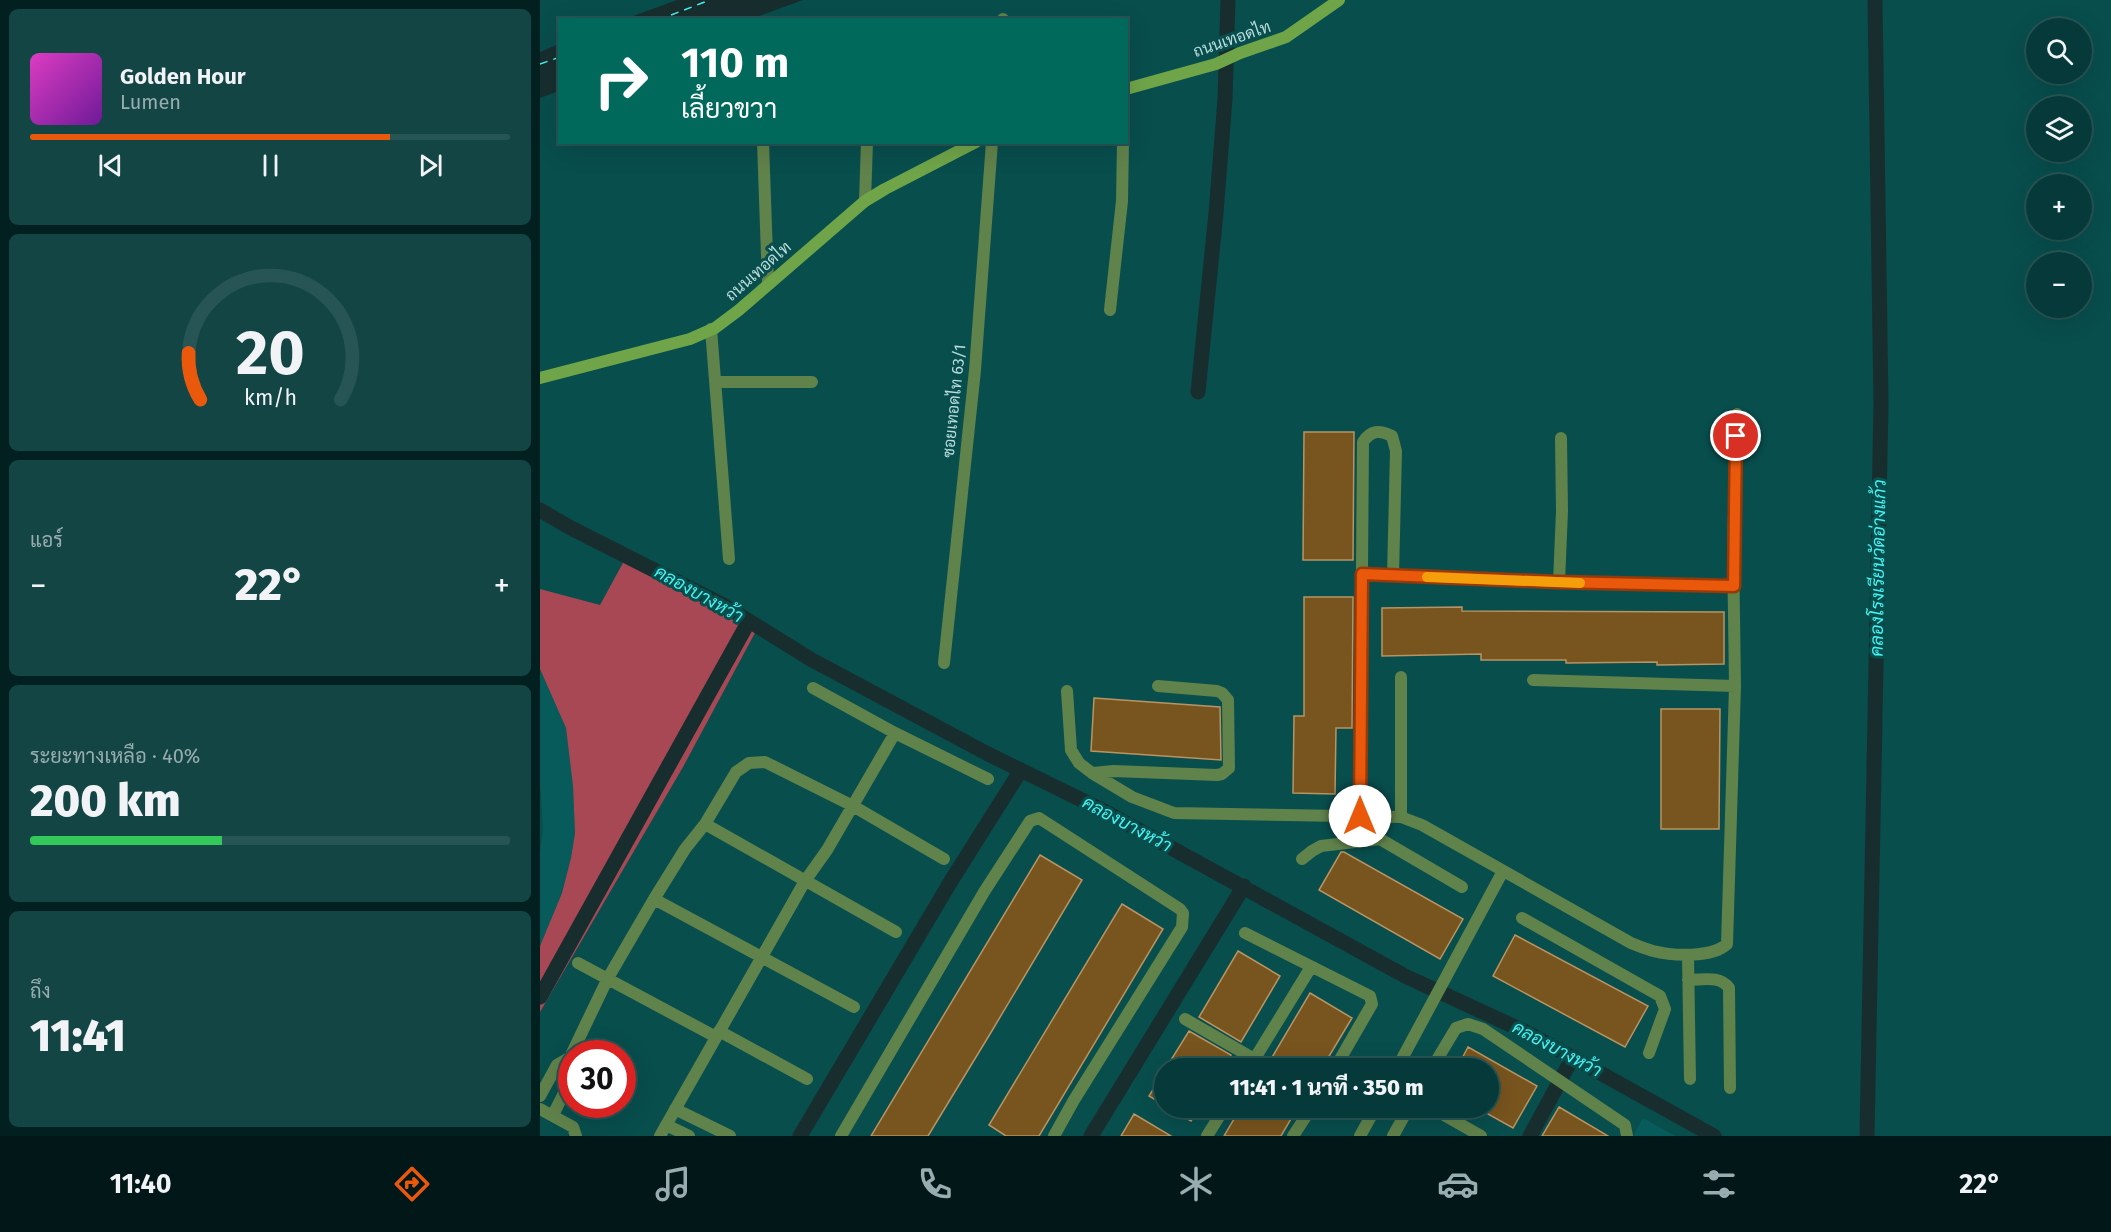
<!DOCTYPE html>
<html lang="th">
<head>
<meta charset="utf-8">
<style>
	:root { --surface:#063a3a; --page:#144545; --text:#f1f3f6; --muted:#98adaf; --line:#275454; --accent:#ea580c }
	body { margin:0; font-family:"Fira Sans",Sarabun,sans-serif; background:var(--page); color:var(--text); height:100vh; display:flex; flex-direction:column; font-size:22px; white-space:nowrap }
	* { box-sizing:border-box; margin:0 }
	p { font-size:20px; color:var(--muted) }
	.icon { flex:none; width:33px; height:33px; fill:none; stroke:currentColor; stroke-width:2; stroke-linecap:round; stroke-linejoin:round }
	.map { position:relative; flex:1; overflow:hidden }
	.panel { display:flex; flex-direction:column; gap:9px; padding:9px; background:#032020; width:540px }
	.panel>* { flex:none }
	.top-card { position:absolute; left:18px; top:18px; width:570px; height:126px; border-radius:0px; box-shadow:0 6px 24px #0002,0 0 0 2px var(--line); background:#00695c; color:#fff; overflow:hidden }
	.tools { position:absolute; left:1486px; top:18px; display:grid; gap:12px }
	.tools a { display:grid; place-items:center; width:66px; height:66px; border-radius:50%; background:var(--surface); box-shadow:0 6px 24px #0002,0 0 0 2px var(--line); font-size:30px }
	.speed { position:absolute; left:18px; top:1040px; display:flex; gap:12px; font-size:30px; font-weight:700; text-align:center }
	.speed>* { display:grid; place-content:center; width:78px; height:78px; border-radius:50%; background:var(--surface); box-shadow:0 6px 24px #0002,0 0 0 2px var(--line); line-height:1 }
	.speed .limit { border:9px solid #d22; background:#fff; color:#111 }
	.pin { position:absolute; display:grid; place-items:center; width:51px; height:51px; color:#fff; margin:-26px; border:3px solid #fff; border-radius:50%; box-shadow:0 2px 6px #0007 }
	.me { position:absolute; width:66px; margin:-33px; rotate:0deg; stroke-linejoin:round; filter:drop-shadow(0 0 4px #0008) }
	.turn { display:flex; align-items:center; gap:21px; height:126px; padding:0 24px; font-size:27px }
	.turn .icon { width:78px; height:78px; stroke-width:2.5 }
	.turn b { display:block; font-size:42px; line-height:51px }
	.big { font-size:45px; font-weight:800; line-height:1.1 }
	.panel .card { flex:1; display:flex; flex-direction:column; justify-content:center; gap:9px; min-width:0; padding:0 21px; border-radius:9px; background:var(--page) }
	.panel .dial { align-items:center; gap:0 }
	.dial svg { height:156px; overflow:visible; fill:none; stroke:var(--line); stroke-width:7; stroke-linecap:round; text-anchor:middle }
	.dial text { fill:var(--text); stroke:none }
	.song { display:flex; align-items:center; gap:18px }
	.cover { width:72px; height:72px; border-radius:9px; background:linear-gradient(135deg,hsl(310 70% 55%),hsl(280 70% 35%)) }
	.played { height:6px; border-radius:3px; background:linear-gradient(90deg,var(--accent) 75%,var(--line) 75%) }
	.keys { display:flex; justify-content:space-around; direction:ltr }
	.heat { display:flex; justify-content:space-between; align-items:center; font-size:33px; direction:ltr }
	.charge { height:9px; border-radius:4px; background:linear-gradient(90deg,#34c759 40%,var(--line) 0) }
	.trip { position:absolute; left:614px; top:1058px; width:345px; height:60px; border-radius:30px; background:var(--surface); box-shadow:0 6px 24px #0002,0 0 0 2px var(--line); font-weight:800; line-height:60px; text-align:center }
	.dock { display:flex; height:96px; justify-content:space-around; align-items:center; background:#021717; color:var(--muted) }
	.dock .icon { width:42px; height:42px }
	.dock .on { color:var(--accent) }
	.dock b { font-size:27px; color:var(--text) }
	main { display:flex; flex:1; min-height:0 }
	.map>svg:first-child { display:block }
	.built { fill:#075b5a }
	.green { fill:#a84855 }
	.water { fill:#182e2e }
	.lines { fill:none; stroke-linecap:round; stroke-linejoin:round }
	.canal { stroke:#182e2e; stroke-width:15 }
	.ferry { stroke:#46f3f2; stroke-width:1.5; stroke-dasharray:8 6; stroke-linecap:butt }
	.building { fill:#78541e; stroke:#b89463; stroke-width:1.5 }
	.street { stroke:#60824b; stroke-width:12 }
	.secondary { stroke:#6fa449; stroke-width:12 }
	.route-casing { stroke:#983908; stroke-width:15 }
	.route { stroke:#ea580c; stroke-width:10 }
	.slow { stroke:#f59e0b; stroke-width:10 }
	.labels { text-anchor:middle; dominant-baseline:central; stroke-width:6; stroke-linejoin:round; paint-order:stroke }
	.street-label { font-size:16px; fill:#b8dddc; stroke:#084e4d }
	.water-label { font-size:18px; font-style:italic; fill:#46f3f2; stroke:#084e4d }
</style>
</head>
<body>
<main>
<section class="panel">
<div class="card">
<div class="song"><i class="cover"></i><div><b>Golden Hour</b><p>Lumen</p></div></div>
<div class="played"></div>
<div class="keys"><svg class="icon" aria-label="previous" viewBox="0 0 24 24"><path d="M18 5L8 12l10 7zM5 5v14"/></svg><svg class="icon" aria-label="pause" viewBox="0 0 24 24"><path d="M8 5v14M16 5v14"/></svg><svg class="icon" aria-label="next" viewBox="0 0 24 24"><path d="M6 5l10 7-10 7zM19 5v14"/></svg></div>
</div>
<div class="card dial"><svg viewBox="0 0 100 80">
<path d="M14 69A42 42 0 1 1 86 69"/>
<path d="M14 69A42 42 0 0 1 8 45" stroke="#ea580c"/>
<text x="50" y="56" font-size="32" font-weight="700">20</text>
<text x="50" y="72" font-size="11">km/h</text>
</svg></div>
<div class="card"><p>แอร์</p>
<div class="heat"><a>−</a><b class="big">22°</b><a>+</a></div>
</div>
<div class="card"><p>ระยะทางเหลือ · 40%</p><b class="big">200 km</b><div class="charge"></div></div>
<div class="card"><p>ถึง</p><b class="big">11:41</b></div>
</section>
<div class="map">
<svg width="1571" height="1136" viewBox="0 0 1571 1136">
	<rect width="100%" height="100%" fill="#084e4d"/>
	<path class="built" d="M 0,669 L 26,728 L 33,786 L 35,833 L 31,858 L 22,893 L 0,946 L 0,852 L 3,829 L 0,780 Z
		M 1103,1118 L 1136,1136 L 1093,1136 Z"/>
	<path class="green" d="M 84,561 L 216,631 L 143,767 L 0,1012 L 0,946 L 22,893 L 31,858 L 35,833 L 33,786 L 26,728 L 0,669 L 0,589 L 60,605 Z"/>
	<path class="water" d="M 137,0 L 263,0 L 211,19 L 85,19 Z
		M 19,44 L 19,91 L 0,98 L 0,52 Z"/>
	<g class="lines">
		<path class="canal" d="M 658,392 L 676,213 L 685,99 L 688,0
			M 0,510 L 29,527 L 185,606 L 272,660 L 448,754 L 564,811 L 865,976 L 988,1033 L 1174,1136
			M 0,997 L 209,621
			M 260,1136 L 411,881 L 481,770
			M 551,1136 L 704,886
			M 990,1136 L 1033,1057
			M 1327,1136 L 1341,403 L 1335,0"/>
		<path class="ferry" d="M 118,20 L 170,0
			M 0,64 L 20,57"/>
	</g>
	<path class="building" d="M 764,432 L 814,432 L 813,560 L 763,560 Z
		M 764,597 L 813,597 L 812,728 L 796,728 L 795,794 L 753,793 L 754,716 L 764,716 Z
		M 922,607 L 922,611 L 1184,612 L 1184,664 L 1117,665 L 1117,662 L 1026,663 L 1026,660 L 941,660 L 941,654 L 842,656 L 842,608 Z
		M 554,698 L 680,707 L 681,760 L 551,751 Z
		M 1121,709 L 1180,709 L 1179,829 L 1121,829 Z
		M 801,852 L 804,852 L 923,919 L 900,959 L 779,890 Z
		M 500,855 L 542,880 L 450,1034 L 388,1136 L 331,1136 Z
		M 582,904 L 623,929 L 499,1136 L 466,1136 L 449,1125 Z
		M 975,935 L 1108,1006 L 1085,1047 L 953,976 Z
		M 698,951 L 740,976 L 701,1042 L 659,1017 Z
		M 770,993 L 812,1018 L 782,1068 L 744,1068 L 731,1059 Z
		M 649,1031 L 691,1055 L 683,1068 L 626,1068 Z
		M 928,1047 L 997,1086 L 973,1128 L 948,1114 L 948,1068 L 917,1068 Z
		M 624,1072 L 624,1105 L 609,1096 Z
		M 627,1107 L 660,1107 L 651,1121 Z
		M 701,1107 L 758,1107 L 741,1136 L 684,1136 Z
		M 1019,1107 L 1068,1136 L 1002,1136 Z
		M 594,1114 L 631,1136 L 581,1136 Z"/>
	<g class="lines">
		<path class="street" d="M 463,20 L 463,19
			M 223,142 L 228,284
			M 325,201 L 327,142
			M 570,310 L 582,201 L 583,142
			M 171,329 L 189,559
			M 175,382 L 272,382
			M 822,574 L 1019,582 L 1194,586
			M 1019,582 L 1022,511 L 1021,438
			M 404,663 L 435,370 L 452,142
			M 861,677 L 861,817
			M 993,680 L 1195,686 L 1193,546 L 1197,414
			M 273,688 L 355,733 L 448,779
			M 527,691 L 531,750 L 539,763 L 552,773 L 592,797 L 634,813 L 861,817 L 882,825 L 1091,943 C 1098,946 1106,949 1113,951 C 1133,956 1172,958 1187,944 L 1195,686
			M 553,773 L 573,771 L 677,775 L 682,774 L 689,768 L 688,700 L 682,693 L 677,691 L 618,686
			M 820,816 L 823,442 C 831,430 839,430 852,436 L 856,451 L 853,576
			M 165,824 L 356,932
			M 762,859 L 772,851 L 781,846 L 840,839 L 922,887
			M 114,899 L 314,1007
			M 982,918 L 1120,996 L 1125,1009 L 1109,1053
			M 705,933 L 830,996 L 832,1004 L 795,1068
			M 1148,955 L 1150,1079
			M 38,963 L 176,1037
			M 1148,980 C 1163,980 1180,975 1189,988 L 1190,1088
			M 645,1019 L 730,1068
			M 179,1031 L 267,1079
			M 32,1053 L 68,978 L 114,899 L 145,849 L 165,824 L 196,772 L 209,763 L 225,762 L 313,806 L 404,859
			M 709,1068 L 771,967
			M 857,1068 L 963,871
			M 892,1068 L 916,1028 L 928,1024 L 943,1029 L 1085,1125 L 1087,1136
			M 0,1096 L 17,1065 L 29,1058 L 32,1071
			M 890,1107 L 941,1136
			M 0,1109 L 33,1127 L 36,1136
			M 135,1109 L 190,1136
			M 13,1115 L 32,1077
			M 126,1125 L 149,1136
			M 120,1136 L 265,881 L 287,850 L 355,733
			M 301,1136 L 444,892 L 490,821 L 499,818 L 640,909 L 643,913 L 642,927 L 534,1100 L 514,1136
			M 667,1136 L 685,1107
			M 753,1136 L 772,1107
			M 820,1136 L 836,1107
			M 853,1136 L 869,1107"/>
		<path class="secondary" d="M 586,89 L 676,64 L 700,53 L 746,37 L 799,0
			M 0,378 L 150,339 L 175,328 L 199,310 L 325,201 L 345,189 L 436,142"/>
	</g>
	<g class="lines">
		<g class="route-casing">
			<path id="route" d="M 820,816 L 822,574 L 1018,582 L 1194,586 L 1196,436"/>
		</g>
		<use href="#route" class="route"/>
		<path class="slow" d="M 887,577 L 1040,583"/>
	</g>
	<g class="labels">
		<g class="street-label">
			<text transform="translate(692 39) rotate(-19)">ถนนเทอดไท</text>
			<text transform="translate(218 271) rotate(-41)">ถนนเทอดไท</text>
			<text transform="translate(414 401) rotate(-84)">ซอยเทอดไท 63/1</text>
		</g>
		<g class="water-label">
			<text transform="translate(1338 568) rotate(-89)">คลองโรงเรียนวัดอ่างแก้ว</text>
			<text transform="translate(159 594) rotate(29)">คลองบางหว้า</text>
			<text transform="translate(587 824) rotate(28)">คลองบางหว้า</text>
			<text transform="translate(1017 1049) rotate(28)">คลองบางหว้า</text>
		</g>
	</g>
</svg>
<div class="tools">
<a><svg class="icon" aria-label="search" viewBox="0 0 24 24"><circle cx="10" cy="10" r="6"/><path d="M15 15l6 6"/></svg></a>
<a><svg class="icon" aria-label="layers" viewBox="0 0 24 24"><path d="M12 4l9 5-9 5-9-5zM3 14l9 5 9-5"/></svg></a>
<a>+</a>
<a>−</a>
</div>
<div class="speed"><div class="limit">30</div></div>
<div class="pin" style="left:1196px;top:436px;background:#d93025"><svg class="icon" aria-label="arrive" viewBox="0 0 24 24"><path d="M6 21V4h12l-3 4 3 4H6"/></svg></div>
<svg class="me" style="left:820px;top:816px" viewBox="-20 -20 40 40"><circle r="19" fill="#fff"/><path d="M0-13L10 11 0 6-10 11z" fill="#ea580c"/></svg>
<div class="trip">11:41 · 1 นาที · 350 m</div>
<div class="top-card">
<div class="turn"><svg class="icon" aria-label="right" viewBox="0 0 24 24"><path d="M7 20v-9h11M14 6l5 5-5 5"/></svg><div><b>110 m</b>เลี้ยวขวา</div></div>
</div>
</div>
</main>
<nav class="dock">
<b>11:40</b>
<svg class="icon on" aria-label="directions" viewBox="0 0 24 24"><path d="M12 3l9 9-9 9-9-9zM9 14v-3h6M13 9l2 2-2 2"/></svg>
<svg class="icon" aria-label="music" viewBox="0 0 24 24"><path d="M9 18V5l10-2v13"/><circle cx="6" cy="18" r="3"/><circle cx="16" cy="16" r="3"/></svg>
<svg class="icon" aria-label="phone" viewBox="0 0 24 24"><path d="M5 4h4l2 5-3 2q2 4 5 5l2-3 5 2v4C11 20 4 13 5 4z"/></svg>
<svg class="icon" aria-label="climate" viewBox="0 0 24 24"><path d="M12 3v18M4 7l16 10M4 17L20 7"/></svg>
<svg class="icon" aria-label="car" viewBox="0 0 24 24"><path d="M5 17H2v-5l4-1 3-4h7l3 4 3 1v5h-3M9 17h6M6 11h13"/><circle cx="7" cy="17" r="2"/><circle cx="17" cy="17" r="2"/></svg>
<svg class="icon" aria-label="filters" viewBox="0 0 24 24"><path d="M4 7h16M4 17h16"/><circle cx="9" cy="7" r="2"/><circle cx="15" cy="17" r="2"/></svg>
<b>22°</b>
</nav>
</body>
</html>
